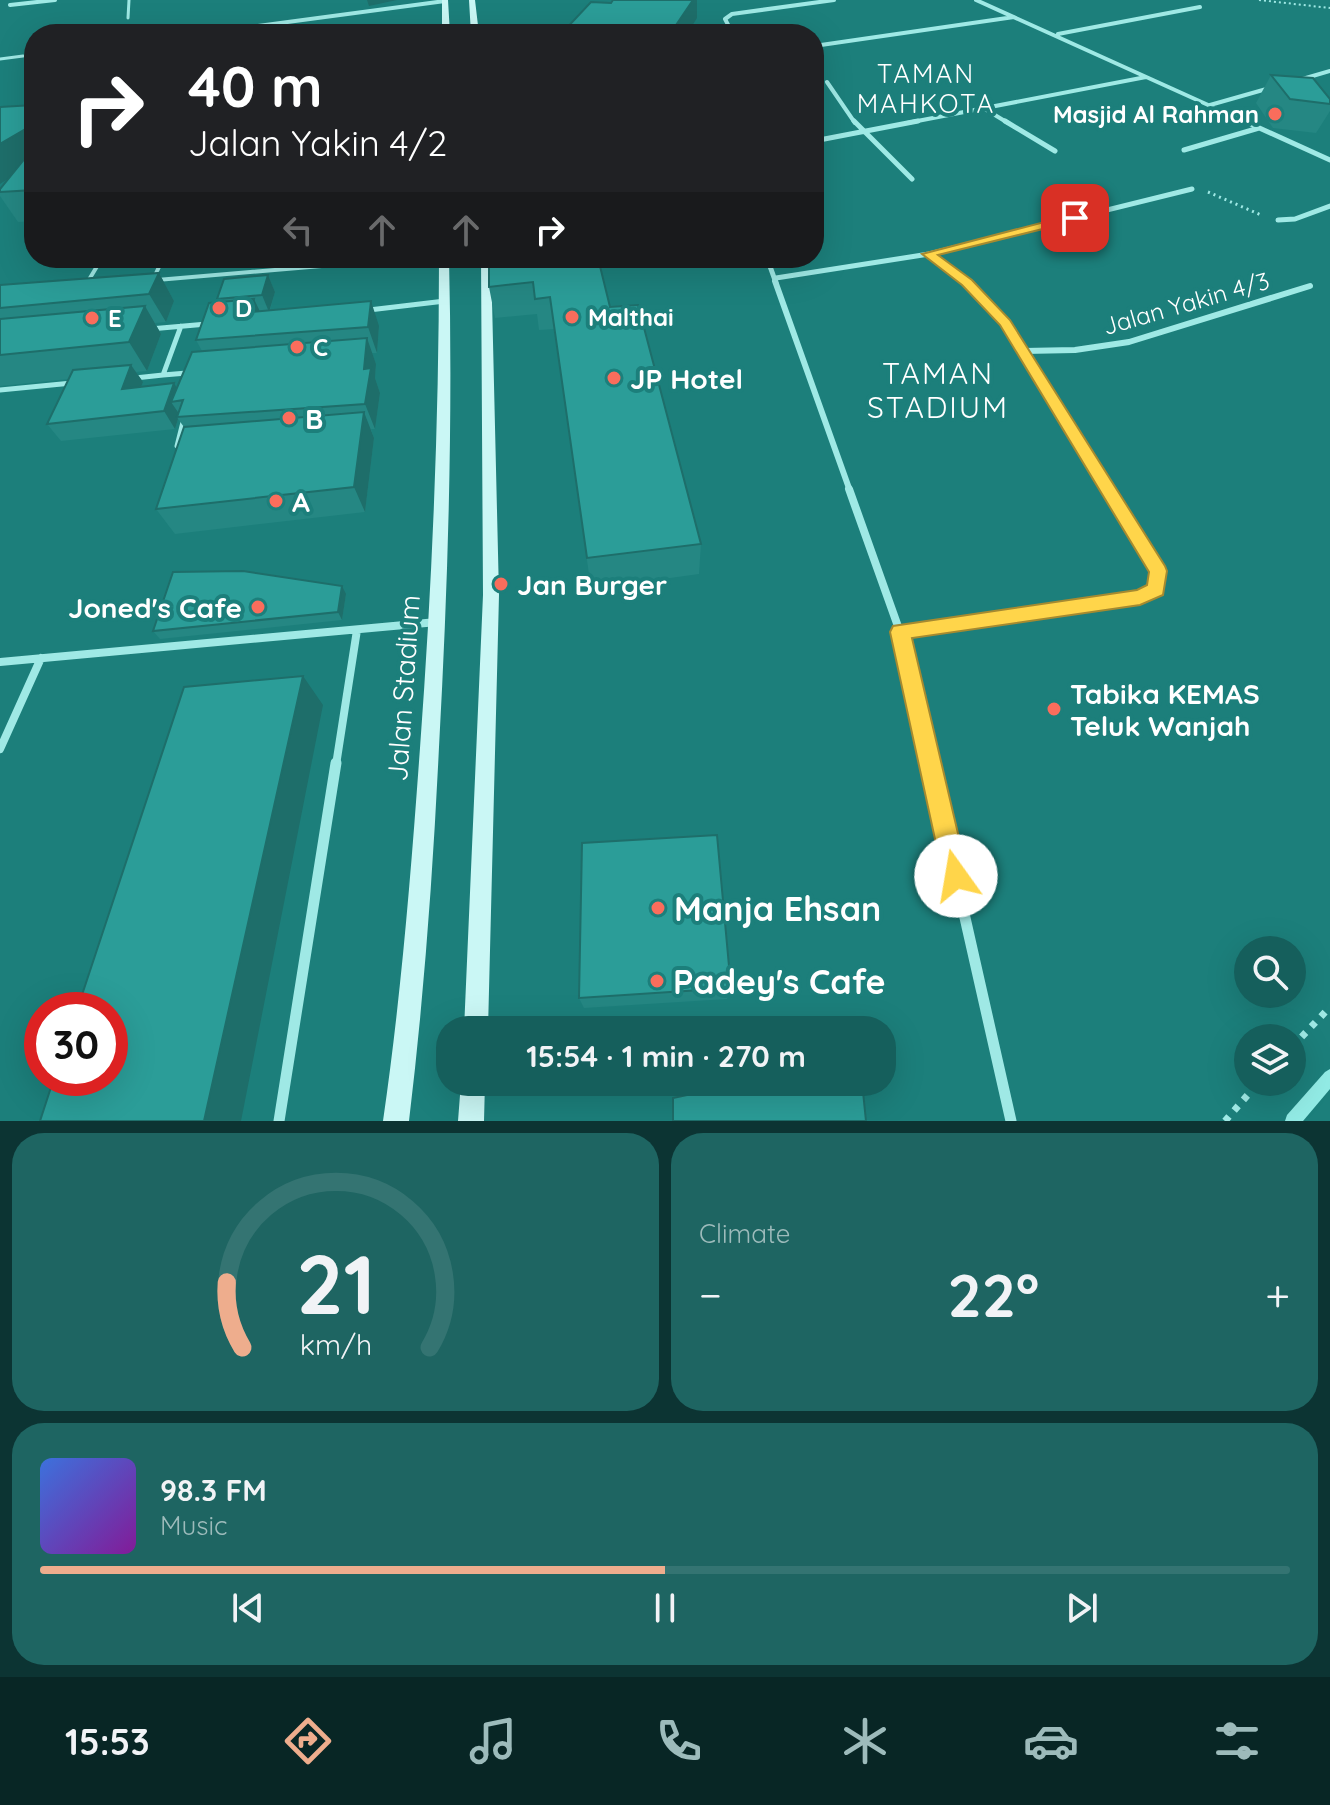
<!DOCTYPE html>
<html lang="en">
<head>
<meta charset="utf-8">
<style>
	:root { --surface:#155f5c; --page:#1e6562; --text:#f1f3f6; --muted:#9dbbbb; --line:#347472; --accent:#eead8d }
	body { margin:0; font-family:Quicksand,sans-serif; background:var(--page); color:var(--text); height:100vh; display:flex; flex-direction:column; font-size:30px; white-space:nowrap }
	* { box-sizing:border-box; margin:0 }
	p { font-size:26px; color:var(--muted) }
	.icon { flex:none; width:44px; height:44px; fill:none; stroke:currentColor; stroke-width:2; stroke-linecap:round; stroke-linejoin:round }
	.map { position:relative; height:1121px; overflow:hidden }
	.panel { display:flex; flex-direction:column; gap:12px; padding:12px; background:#0c3433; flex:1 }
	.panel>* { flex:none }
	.top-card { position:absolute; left:24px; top:24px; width:800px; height:244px; border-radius:32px; box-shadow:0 8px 32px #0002; background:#202124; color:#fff; overflow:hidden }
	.tools { position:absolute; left:1234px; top:936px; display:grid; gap:16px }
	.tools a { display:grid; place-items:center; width:72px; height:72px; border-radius:50%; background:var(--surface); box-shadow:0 8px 32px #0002; font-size:40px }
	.speed { position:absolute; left:24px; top:992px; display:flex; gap:16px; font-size:40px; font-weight:700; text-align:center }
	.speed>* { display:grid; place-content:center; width:104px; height:104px; border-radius:50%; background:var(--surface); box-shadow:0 8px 32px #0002; line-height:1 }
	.speed .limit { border:12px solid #d22; background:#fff; color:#111 }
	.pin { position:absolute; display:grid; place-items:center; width:68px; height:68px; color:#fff; margin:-34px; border-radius:16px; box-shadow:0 4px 12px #0006 }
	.me { position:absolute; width:88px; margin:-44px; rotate:347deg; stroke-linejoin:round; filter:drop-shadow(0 0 6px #0008) }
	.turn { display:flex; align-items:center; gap:28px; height:168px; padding:0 32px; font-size:36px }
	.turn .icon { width:104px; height:104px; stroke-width:2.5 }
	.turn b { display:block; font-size:56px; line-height:68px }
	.lanes { display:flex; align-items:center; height:76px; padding:0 32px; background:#0003; justify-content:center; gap:40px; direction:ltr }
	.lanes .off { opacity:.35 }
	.big { font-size:60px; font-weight:700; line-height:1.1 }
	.panel .tile { flex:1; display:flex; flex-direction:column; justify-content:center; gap:12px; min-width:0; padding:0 28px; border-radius:32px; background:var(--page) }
	.panel .dial { align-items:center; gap:0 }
	.dial svg { height:208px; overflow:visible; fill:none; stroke:var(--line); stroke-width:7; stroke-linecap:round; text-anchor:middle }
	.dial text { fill:var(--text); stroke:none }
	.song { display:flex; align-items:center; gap:24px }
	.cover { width:96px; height:96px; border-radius:12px; background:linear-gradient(135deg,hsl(220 70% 55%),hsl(290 70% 35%)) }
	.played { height:8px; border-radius:4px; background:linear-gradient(90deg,var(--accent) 50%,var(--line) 50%) }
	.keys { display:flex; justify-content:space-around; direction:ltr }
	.heat { display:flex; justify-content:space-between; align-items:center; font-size:44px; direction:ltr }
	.panel .tiles { flex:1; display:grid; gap:12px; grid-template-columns:1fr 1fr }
	.tile:last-child { grid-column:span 2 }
	.trip { position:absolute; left:436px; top:1016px; width:460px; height:80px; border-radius:32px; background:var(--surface); box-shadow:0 8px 32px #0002; font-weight:700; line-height:80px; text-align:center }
	.tabs { display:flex; height:128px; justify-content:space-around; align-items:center; background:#082625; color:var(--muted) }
	.tabs .icon { width:56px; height:56px }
	.tabs .selected { color:var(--accent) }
	.tabs b { font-size:36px; color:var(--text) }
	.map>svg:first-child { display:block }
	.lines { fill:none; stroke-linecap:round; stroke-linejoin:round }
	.stream { fill:#92ebe5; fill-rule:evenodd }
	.path-far2 { stroke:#9fe9e5; stroke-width:2; stroke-dasharray:2 3; stroke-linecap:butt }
	.path-far1 { stroke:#9fe9e5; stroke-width:3; stroke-dasharray:2 4; stroke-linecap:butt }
	.path { stroke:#9fe9e5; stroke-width:7; stroke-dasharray:6 8; stroke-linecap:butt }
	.lane-far2 { stroke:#9fe9e5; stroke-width:3 }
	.lane-far1 { stroke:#9fe9e5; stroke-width:4 }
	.lane { stroke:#9fe9e5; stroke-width:5 }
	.street-far4 { stroke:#9fe9e5; stroke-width:4 }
	.street-far3 { stroke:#9fe9e5; stroke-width:5 }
	.street-far2 { stroke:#9fe9e5; stroke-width:6 }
	.street-far1 { stroke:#9fe9e5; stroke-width:8 }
	.street { stroke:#9fe9e5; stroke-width:11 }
	.secondary { fill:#caf7f5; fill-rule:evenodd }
	.wall { fill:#258783 }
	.shaded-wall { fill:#1e6e6a }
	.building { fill:#2b9d98; stroke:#1e6e6a; stroke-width:2 }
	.route { fill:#ffd54a; stroke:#a68a30; stroke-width:2 }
	.poi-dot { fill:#fa6d5c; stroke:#1c7f7b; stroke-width:3 }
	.labels { text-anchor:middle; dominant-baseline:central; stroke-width:8; stroke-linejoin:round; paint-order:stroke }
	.far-poi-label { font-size:24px; font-weight:bold; fill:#fff; stroke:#1c7f7b; text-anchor:start }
	.far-street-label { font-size:24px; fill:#fff; stroke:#1c7f7b }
	.far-neighbourhood-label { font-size:26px; letter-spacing:2px; fill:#fff; stroke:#1c7f7b }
	.poi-label { font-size:28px; font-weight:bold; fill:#fff; stroke:#1c7f7b; text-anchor:start }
	.street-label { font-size:28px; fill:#fff; stroke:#1c7f7b }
	.neighbourhood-label { font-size:30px; letter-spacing:2px; fill:#fff; stroke:#1c7f7b }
	.near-poi-label { font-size:34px; font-weight:bold; fill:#fff; stroke:#1c7f7b; text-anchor:start }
</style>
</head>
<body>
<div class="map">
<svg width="1330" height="1121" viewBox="0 0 1330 1121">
	<rect width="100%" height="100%" fill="#1c7f7b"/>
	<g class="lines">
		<path class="stream" d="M 1330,1069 L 1330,1089 L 1303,1121 L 1285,1121 L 1287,1115 L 1325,1072 Z"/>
		<path class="path-far2" d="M 1259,0 L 1330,8"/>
		<path class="path-far1" d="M 1208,192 L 1261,215"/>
		<path class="path" d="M 1292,1047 L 1330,1007
			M 1225,1121 L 1259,1082"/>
		<path class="lane-far2" d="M 128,18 L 129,0
			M 0,59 L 23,56"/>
		<path class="lane-far1" d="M 153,280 L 163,258
			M 157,280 L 416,258
			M 87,283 L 102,258"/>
		<path class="lane" d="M 86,285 L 89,281
			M 369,310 L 445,301
			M 150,329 L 207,324
			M 163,375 L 187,373
			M 135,378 L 163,375 L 181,326
			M 0,390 L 72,383
			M 183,450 L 177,446 L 184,418"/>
		<path class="street-far4" d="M 976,0 L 1248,123
			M 10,5 L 55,0
			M 197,34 L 445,1
			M 733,34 L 725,19 L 732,14 L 834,0
			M 1058,34 L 1200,7
			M 814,46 L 1014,17
			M 1299,80 L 1330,71
			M 827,82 L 855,123
			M 1210,105 L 1270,88
			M 985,109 L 1008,123
			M 907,123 L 1146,77"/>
		<path class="street-far3" d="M 854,121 L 912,179
			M 1005,121 L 1055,151
			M 1244,121 L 1330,160
			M 814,141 L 918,121
			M 1184,150 L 1259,128
			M 1278,220 L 1295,219 L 1330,206
			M 929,254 L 968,283
			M 767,258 L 776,283
			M 591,262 L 611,258
			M 776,278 L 929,254 L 1192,189"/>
		<path class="street-far2" d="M 775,281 L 850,491
			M 965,281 L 1005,322 L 1109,491
			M 1024,351 L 1075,350 L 1129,342 L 1310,286"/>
		<path class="street-far1" d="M 849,489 L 900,632 L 930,765
			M 900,632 L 1140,597 L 1156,590 L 1158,571 L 1108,489
			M 0,662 L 437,622
			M 0,749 L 41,658
			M 336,765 L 357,630"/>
		<path class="street" d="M 930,763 L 1011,1121
			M 279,1121 L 336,763"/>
		<path class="secondary" d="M 442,0 L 448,0 L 450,34 L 442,34 Z
			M 469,0 L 475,0 L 479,34 L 471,34 Z
			M 439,258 L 449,258 C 453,421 448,584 439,747 C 433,872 424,997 409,1121 L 383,1121 C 401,997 411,873 420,748 C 432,585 439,422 439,258 Z
			M 481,258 L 491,258 L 499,595 L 488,1030 L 464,1030 L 483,595 Z
			M 461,1082 L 485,1082 L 484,1121 L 458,1121 Z"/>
	</g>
	<path class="wall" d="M 1271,75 L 1330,99 L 1330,111 L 1316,133 L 1273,128 L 1256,103 Z
		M 34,105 L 34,221 L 18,222 L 0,196 L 0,189 L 9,178 L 0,184 Z
		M 489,267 L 610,307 L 701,544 L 699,574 L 591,589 L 555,329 L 539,330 L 537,314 L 495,318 L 489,287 Z
		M 159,273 L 174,301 L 166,322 L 155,323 L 161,334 L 147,371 L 136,372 L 143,382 L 141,387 L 177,388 L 202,351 L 196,340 L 218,302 L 217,299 L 268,275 L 275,292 L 270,310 L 379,326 L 377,353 L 372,353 L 376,364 L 375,378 L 380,393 L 375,429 L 371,429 L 374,438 L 365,512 L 175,534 L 156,509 L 184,427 L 178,419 L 175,429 L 61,441 L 47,424 L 69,379 L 0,386 L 0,285 Z
		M 346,594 L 342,620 L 160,639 L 153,631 Z
		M 731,988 L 727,999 L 584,1008 L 579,998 Z"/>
	<path class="shaded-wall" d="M 367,0 L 397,0 L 369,6 Z
		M 693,0 L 697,0 L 697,18 L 687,34 L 670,34 Z
		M 34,124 L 34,163 L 0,184 L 0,144 Z
		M 159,273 L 174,301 L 166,322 L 149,294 Z
		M 268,275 L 275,292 L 269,312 L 262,295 Z
		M 254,299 L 266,324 L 250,312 Z
		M 371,301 L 379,326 L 377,353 L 368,327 Z
		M 145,306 L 161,334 L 147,371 L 129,342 Z
		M 367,338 L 376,364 L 375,378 L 380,393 L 375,429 L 365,404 L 364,369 Z
		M 131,365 L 143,382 L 134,406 L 122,389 Z
		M 174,383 L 184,401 L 171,402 L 180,415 L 177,417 L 178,419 L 175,429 L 164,411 Z
		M 364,412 L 374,438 L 365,512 L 354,487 Z
		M 342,586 L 346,594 L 342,620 L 338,612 Z
		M 303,676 L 323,705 L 241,1121 L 204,1121 Z"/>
	<path class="building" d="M 613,0 L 693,0 L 670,34 L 561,34 L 591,2 L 611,3 Z
		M 391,32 L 391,34 L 361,34 Z
		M 1271,75 L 1313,78 L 1330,99 L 1330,104 L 1290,99 Z
		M 34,105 L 34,124 L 0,144 L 0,107 Z
		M 34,147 L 34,190 L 0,192 L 0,189 Z
		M 528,258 L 598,258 L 610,307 L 638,305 L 701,544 L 587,558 L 550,297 L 535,299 L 533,282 L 489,287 L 489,267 Z
		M 159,273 L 149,294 L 0,308 L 0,285 Z
		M 268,275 L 262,295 L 217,299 L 224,279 Z
		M 254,299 L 250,312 L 371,301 L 368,327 L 196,340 L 209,303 Z
		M 145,306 L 129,342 L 0,355 L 0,319 Z
		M 367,338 L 364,369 L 371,368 L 365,404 L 177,417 L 183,400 L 171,402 L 192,352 Z
		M 131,365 L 122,389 L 174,383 L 164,411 L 47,424 L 73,370 Z
		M 364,412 L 354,487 L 156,509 L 184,427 Z
		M 243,571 L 342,586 L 338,612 L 153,631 L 173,572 Z
		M 303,676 L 204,1121 L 40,1121 L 54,1078 L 110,1078 L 110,1010 L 77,1010 L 184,687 Z
		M 717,835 L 731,988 L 579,998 L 582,843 Z
		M 748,1082 L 862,1082 L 866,1121 L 673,1121 L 673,1098 Z"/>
	<path class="route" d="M 1075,214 L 1081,218 L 1079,220 L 938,255 L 972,280 L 1010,320 L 1165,566 L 1167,571 L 1163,595 L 1140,605 L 912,638 L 968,876 L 964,885 L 956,889 L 947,885 L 943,876 L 890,632 L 893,626 L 1137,590 L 1147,585 L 1149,572 L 1000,325 L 962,285 L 922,254 Z"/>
	<g class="poi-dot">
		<circle cx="1275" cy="114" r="8"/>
		<circle cx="219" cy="308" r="8"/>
		<circle cx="572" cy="317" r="8"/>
		<circle cx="92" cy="318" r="8"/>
		<circle cx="297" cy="347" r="8"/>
		<circle cx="614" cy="378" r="8"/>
		<circle cx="289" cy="418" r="8"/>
		<circle cx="276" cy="501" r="8"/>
		<circle cx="501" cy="584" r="8"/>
		<circle cx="258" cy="607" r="8"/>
		<circle cx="1054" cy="709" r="8"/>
		<circle cx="658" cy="908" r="8"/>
		<circle cx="657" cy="981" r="8"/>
	</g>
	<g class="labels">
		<g class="far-poi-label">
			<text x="1259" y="114" text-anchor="end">Masjid Al Rahman</text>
			<text x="235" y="308">D</text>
			<text x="588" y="317">Malthai</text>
			<text x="108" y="318">E</text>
			<text x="313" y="347">C</text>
		</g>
		<g class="far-street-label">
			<text transform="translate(1186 303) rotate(-16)">Jalan Yakin 4/3</text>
		</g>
		<g class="far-neighbourhood-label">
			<text x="926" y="73">TAMAN<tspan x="926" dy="30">MAHKOTA</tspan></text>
		</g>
		<g class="poi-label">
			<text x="630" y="378">JP Hotel</text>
			<text x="305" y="418">B</text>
			<text x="292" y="501">A</text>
			<text x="517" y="584">Jan Burger</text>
			<text x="242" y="607" text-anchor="end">Joned's Cafe</text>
			<text x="1070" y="693">Tabika KEMAS<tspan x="1070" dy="32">Teluk Wanjah</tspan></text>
		</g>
		<g class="street-label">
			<text transform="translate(403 688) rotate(-86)">Jalan Stadium</text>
		</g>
		<g class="neighbourhood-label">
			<text x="938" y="373">TAMAN<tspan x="938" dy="34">STADIUM</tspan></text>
		</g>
		<g class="near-poi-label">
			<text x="674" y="908">Manja Ehsan</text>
			<text x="673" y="981">Padey's Cafe</text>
		</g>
	</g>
</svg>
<div class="tools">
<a><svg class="icon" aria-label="search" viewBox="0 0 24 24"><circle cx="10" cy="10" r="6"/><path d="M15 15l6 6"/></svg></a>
<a><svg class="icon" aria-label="layers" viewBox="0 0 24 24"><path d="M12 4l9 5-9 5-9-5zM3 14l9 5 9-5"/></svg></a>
</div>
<div class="speed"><div class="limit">30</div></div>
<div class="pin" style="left:1075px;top:218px;background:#d93025"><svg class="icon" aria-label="arrive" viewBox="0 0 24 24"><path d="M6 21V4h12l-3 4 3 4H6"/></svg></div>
<svg class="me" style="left:956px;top:876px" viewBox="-20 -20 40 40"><circle r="19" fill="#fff"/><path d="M0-13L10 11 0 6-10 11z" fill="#ffd54a"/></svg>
<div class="trip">15:54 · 1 min · 270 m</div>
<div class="top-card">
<div class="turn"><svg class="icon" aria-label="right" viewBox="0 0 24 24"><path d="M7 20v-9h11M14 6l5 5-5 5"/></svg><div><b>40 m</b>Jalan Yakin 4/2</div></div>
<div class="lanes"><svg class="icon off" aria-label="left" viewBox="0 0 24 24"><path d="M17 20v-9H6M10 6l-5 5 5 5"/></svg><svg class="icon off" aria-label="ahead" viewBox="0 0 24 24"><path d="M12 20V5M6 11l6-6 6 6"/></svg><svg class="icon off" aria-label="ahead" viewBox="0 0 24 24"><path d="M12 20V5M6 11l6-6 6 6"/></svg><svg class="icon" aria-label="right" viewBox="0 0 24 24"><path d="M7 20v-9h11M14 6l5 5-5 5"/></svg></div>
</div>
</div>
<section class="panel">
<div class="tiles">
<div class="tile dial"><svg viewBox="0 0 100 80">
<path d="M14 69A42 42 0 1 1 86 69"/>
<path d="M14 69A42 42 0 0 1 8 44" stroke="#eead8d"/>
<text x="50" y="56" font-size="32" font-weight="700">21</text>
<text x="50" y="72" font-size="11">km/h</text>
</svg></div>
<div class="tile"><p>Climate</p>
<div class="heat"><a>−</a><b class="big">22°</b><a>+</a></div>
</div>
<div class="tile">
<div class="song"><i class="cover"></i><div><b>98.3 FM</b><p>Music</p></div></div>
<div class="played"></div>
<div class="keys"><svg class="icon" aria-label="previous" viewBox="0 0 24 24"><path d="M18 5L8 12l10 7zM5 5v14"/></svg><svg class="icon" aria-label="pause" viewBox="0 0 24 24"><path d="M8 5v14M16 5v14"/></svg><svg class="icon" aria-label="next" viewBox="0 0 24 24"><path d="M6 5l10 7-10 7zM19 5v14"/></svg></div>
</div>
</div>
</section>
<nav class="tabs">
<b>15:53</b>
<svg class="icon selected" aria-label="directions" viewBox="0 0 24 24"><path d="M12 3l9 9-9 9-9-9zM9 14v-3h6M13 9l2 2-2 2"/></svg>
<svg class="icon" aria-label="music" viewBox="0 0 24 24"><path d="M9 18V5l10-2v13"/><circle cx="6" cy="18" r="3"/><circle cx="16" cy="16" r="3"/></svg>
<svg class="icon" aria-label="phone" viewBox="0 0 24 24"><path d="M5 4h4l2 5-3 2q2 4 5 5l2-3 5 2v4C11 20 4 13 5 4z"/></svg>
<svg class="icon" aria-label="climate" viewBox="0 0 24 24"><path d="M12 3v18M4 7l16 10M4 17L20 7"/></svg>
<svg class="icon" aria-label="car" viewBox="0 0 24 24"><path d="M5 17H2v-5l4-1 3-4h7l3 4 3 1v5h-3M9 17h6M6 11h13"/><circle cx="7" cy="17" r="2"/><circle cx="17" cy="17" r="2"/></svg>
<svg class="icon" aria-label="filters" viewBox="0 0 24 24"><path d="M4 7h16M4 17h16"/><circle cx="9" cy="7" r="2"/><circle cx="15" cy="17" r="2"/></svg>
</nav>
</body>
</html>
